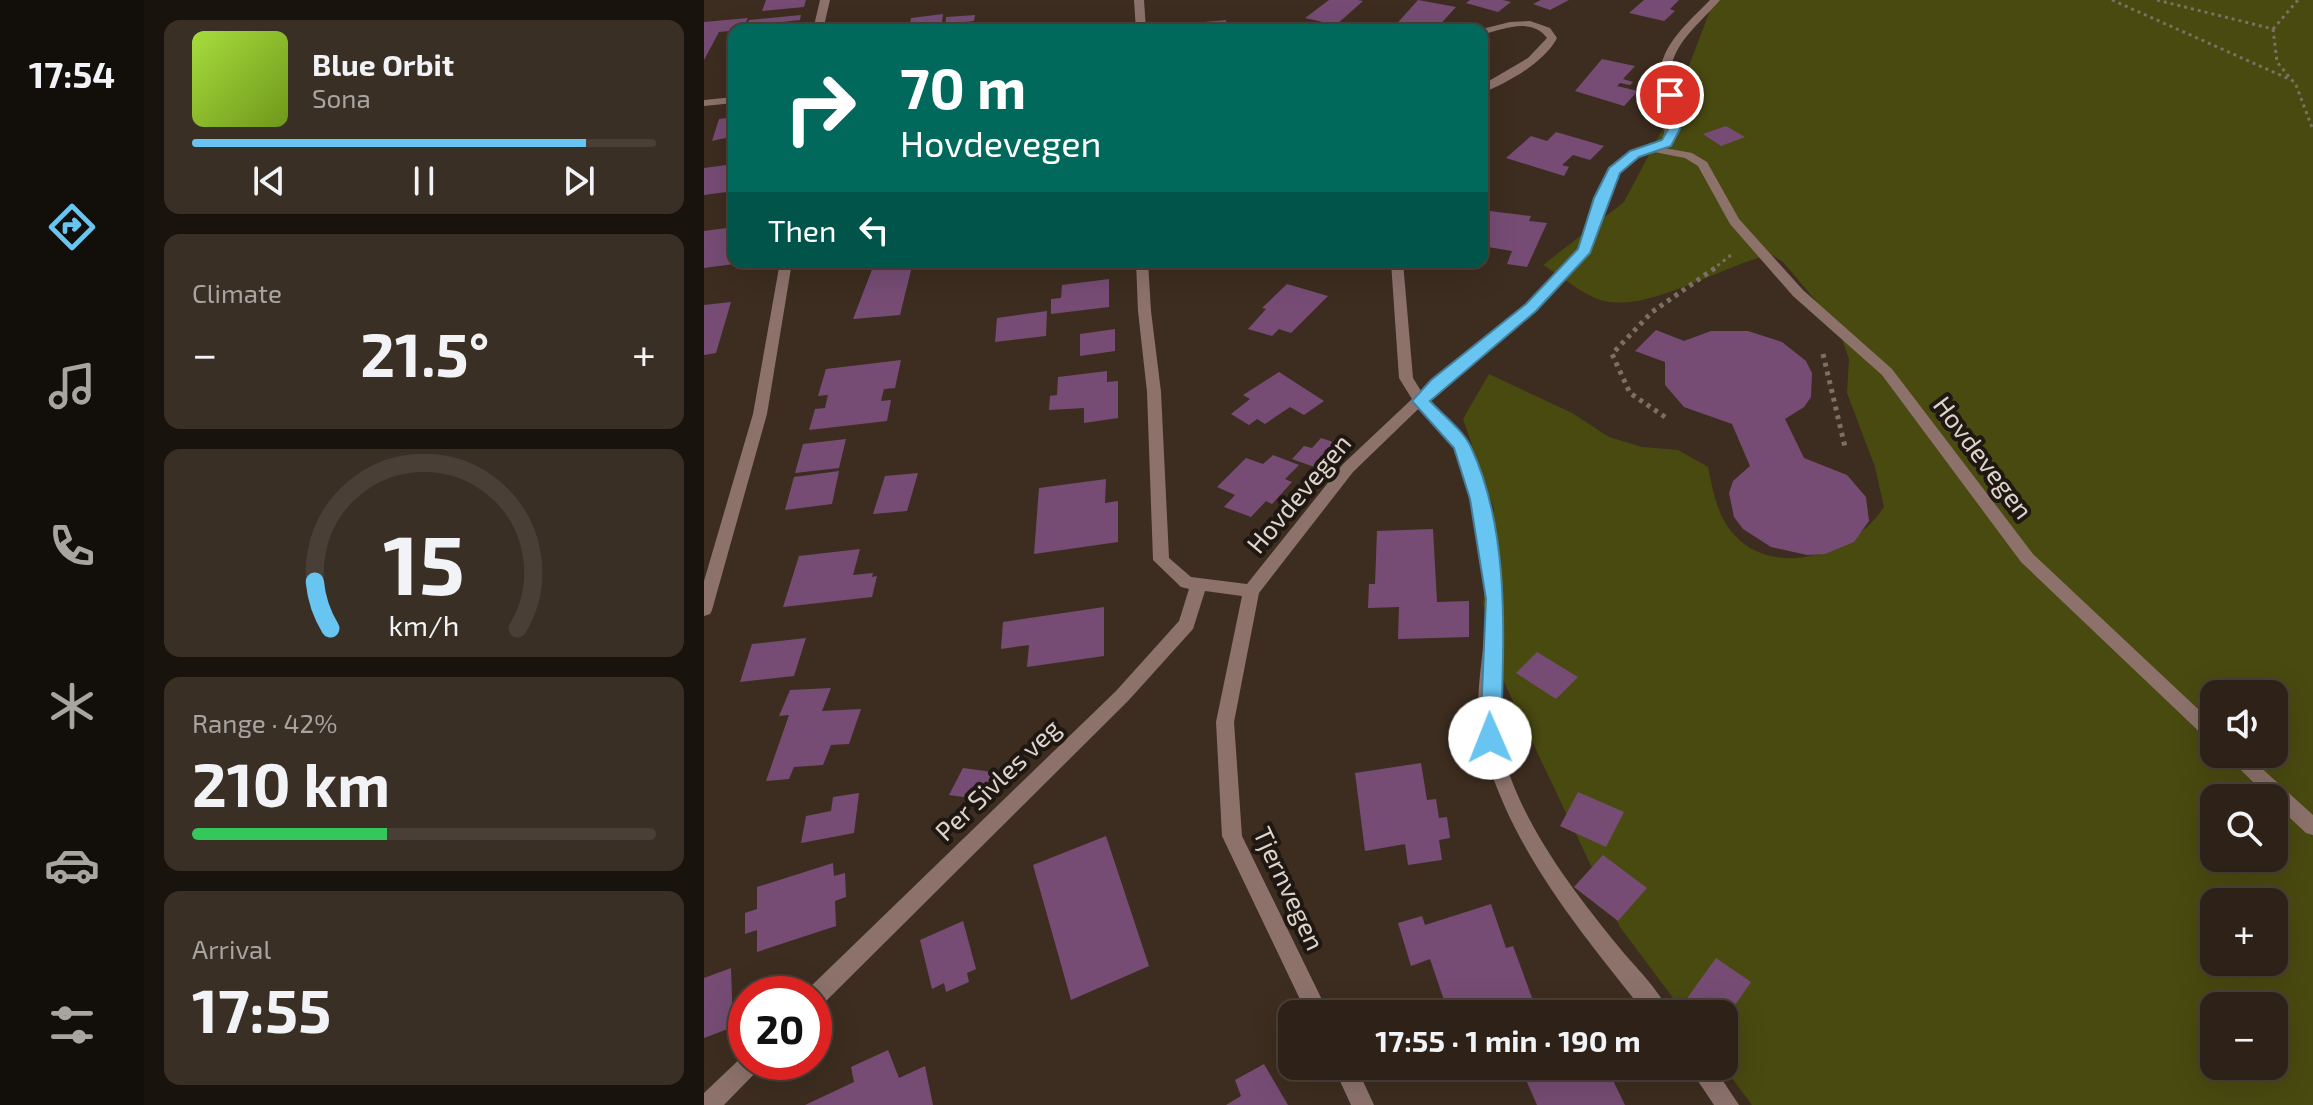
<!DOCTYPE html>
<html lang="en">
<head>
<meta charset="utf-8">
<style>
	:root { --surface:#2e2218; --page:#3a2f25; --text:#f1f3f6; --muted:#a7a4a2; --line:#493f37; --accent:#68c4f0 }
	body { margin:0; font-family:"Exo 2",sans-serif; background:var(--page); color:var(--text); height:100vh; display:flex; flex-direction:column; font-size:30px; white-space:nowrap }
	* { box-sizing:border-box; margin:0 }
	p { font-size:26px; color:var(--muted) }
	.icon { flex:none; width:44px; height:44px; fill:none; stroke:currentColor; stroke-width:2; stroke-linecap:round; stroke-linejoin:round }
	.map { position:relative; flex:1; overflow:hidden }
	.drawer { display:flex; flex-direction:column; gap:20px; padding:20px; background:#19130d; width:560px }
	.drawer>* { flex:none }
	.top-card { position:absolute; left:24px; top:24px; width:760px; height:244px; border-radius:16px; box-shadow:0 8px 32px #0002,0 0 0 2px var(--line); background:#00695c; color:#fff; overflow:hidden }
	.buttons { position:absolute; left:1496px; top:680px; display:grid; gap:16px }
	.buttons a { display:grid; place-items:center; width:88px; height:88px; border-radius:16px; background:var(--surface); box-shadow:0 8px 32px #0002,0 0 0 2px var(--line); font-size:40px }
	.speed { position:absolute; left:24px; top:976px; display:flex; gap:16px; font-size:40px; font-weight:700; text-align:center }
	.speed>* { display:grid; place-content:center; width:104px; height:104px; border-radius:50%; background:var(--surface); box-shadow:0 8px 32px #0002,0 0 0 2px var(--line); line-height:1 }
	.speed .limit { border:12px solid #d22; background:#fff; color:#111 }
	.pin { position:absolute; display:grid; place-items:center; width:68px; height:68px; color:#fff; margin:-34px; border:4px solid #fff; border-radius:50%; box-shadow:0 2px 8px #0007 }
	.me { position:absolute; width:88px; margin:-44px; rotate:359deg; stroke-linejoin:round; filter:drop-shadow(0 0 6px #0008) }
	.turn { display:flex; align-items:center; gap:28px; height:168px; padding:0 40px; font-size:36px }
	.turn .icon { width:104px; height:104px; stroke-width:2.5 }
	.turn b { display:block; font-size:56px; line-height:68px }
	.then { display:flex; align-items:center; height:76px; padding:0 40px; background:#0003; gap:16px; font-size:30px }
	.big { font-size:60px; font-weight:700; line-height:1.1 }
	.drawer .tile { flex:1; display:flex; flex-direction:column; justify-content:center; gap:12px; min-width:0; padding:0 28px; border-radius:16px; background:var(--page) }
	.drawer .dial { align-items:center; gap:0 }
	.dial svg { height:208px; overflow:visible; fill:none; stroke:var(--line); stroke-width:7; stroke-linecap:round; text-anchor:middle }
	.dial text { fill:var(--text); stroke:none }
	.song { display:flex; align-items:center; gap:24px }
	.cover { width:96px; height:96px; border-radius:12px; background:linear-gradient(135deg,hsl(80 70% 55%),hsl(80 70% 35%)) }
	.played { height:8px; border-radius:4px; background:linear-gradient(90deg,var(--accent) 85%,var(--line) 85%) }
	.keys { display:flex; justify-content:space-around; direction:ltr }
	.heat { display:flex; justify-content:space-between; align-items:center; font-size:44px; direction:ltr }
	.charge { height:12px; border-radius:6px; background:linear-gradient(90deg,#34c759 42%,var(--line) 0) }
	.trip { position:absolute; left:574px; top:1000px; width:460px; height:80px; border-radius:16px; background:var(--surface); box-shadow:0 8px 32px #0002,0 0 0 2px var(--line); font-weight:700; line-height:80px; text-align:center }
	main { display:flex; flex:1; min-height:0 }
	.tab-bar { display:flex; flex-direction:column; width:144px; justify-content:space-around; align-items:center; background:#120e0a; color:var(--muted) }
	.tab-bar .icon { width:56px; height:56px }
	.tab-bar .on { color:var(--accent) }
	.tab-bar b { font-size:36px; color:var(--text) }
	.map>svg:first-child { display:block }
	.green { fill:#494a10; fill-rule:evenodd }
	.building { fill:#764c74 }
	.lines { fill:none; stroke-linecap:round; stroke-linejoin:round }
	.path-far1 { stroke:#7d6f63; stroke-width:3; stroke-dasharray:3 4; stroke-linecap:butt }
	.path { stroke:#7d6f63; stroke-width:5; stroke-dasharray:4 5; stroke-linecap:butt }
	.service { fill:#8d726c; fill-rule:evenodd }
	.minor { fill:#8d726c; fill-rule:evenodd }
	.route { fill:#68c4f0; stroke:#447f9c; stroke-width:2 }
	.labels { text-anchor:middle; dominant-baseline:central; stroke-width:8; stroke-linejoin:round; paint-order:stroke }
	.street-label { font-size:26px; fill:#ded3cb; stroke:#1f1711 }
</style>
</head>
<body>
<main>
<nav class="tab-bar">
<b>17:54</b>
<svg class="icon on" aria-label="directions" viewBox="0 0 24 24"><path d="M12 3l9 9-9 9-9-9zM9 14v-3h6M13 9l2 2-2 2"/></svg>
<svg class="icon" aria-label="music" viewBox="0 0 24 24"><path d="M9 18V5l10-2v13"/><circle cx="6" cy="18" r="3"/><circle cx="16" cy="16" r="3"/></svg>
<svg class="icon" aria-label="phone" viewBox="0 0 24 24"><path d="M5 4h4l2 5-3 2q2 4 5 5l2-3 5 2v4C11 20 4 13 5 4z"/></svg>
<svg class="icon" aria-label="climate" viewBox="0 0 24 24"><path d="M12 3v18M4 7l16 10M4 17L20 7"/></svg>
<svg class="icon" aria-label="car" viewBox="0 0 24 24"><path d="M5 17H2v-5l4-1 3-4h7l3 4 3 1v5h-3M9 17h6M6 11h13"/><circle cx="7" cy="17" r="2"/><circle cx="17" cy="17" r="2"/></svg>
<svg class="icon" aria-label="filters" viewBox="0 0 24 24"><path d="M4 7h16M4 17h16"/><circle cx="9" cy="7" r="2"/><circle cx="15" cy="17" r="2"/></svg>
</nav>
<section class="drawer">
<div class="tile">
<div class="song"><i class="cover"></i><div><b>Blue Orbit</b><p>Sona</p></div></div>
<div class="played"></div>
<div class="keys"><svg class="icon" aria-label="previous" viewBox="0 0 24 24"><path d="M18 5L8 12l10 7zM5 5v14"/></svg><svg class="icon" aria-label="pause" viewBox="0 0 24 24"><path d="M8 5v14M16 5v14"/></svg><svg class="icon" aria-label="next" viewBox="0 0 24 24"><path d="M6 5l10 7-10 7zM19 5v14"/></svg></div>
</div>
<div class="tile"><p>Climate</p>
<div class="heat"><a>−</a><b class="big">21.5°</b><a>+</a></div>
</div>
<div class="tile dial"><svg viewBox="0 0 100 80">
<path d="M14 69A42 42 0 1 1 86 69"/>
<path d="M14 69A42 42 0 0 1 8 51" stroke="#68c4f0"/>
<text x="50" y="56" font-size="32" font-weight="700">15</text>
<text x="50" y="72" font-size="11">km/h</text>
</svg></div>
<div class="tile"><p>Range · 42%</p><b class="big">210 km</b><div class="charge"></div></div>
<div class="tile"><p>Arrival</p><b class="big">17:55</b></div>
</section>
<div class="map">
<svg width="1609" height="1105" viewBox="0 0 1609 1105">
	<rect width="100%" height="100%" fill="#3d2d20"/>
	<path class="green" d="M 1010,0 L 1609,0 L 1609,1105 L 1048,1105 L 1019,1066 L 1020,1014 L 981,1014 L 916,927 L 800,682 L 779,604 L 790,509 L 759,419 L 785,374 L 868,413 L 905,437 L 938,447 L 974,450 L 1004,467 C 1009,490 1012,511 1026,530 C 1067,582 1149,555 1180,507 L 1171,467 L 1143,393 L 1145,359 L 1134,327 L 1079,262 L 1068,255 C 1021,262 938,319 891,298 C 873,290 856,275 839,265 L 920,202 L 967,113 ZM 1510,694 L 1570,694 L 1570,754 L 1510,754 ZM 1510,798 L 1570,798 L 1570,858 L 1510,858 ZM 1510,902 L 1570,902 L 1570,962 L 1510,962 ZM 1510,1006 L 1570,1006 L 1570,1066 L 1510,1066 Z"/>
	<path class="building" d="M 62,0 L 102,0 L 100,7 L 58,11 Z
		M 625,0 L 654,0 L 659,1 L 632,25 L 601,18 Z
		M 714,0 L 752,7 L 731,30 L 687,30 Z
		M 766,0 L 799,0 L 807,2 L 794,12 L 762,3 Z
		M 837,0 L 865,0 L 846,10 L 829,4 Z
		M 940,0 L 975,0 L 966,9 L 971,11 L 960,21 L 925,13 Z
		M 239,14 L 237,30 L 205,30 L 207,18 Z
		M 97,15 L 96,20 L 43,26 L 45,20 Z
		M 271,15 L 270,21 L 261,22 L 260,30 L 241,30 L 242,17 Z
		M 44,18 L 38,30 L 15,32 L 0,60 L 0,22 Z
		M 522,20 L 523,25 L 549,22 L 550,30 L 455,30 L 455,26 Z
		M 190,24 L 189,28 L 197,27 L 197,30 L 150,30 Z
		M 898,59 L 931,66 L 919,79 L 929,82 L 926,85 L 916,83 L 913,86 L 934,91 L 920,106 L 871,91 Z
		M 30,117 L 30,136 L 8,141 L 15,119 Z
		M 1022,126 L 1041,137 L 1017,146 L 999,134 Z
		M 852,132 L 900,146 L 886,160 L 869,155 L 858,165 L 865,167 L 860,176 L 802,158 L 827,136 L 843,141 Z
		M 30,164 L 30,185 L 24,185 L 22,192 L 0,195 L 0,168 Z
		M 786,211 L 827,216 L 825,221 L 843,223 L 823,267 L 803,264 L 808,251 L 778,246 L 778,228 Z
		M 30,227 L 30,264 L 0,268 L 0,231 Z
		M 123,262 L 209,262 L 196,315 L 149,319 L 169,267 L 119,270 Z
		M 405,279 L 405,307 L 347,314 L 347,299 L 357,298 L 358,285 Z
		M 583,284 L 624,296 L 587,333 L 575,329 L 568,336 L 544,329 L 562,309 L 558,308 Z
		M 27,302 L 12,353 L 0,355 L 0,305 Z
		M 343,311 L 342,336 L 291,342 L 293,318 Z
		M 411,329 L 411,351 L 376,356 L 376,334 Z
		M 952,330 L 980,341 L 1007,331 L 1044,331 L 1078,342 L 1102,361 L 1108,373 L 1107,397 L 1100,407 L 1081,419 L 1100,458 L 1143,475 L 1162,497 L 1165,521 L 1150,542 L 1121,554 L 1103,555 L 1067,547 L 1039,529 L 1030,517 L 1025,493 L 1029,481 L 1046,466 L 1028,424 L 980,407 L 961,385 L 961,362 L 931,351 Z
		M 197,360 L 191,388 L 180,389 L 177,401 L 187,400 L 183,421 L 105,430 L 111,409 L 121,408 L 124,395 L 114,396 L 122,369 Z
		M 403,371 L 403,382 L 414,381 L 414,418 L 380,423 L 380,408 L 345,410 L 346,396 L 353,395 L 354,377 Z
		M 575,372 L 620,401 L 600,415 L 586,407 L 561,424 L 553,419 L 545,425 L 527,414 L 546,399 L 539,395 Z
		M 617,438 L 641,446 L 619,470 L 588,459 L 600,446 L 608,448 Z
		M 142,439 L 135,468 L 91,473 L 99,444 Z
		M 569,455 L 595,465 L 581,479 L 588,482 L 568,504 L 562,501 L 547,517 L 520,507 L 531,495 L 513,487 L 542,458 L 559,464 Z
		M 135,471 L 128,504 L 81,510 L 90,477 Z
		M 214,473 L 203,511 L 169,514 L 181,476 Z
		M 402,479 L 401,503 L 414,501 L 414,542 L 330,554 L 335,488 Z
		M 729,529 L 733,602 L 765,601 L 765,637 L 694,639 L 695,607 L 664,608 L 665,584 L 671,584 L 673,531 Z
		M 156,549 L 149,575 L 169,573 L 168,577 L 173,576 L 168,597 L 79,607 L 95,556 Z
		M 400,607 L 400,656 L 323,667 L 325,645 L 297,649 L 299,622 Z
		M 102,638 L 90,676 L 36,682 L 48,644 Z
		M 833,652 L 874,677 L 852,699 L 812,673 Z
		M 127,688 L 118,711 L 157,709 L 145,744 L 127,745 L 119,765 L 90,767 L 85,779 L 62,781 L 85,715 L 75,716 L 86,690 Z
		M 717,763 L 723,800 L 732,799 L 735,818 L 743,817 L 746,838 L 735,840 L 738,860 L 704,865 L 701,844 L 661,851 L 651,773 Z
		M 259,768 L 304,774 L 290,801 L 245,795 Z
		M 874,792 L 920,812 L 902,847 L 856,826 Z
		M 155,793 L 150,833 L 97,843 L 102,816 L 127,811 L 129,797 Z
		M 402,836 L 445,966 L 367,1000 L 329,865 Z
		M 899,855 L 943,888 L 914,921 L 870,887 Z
		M 129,863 L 130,876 L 141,873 L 142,897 L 131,901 L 132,926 L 53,952 L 53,930 L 41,934 L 41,913 L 53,909 L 53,887 Z
		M 787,904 L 802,948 L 809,946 L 834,1014 L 779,1014 L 775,1001 L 744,1012 L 726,959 L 707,966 L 694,923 L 718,916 L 721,925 Z
		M 259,921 L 272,969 L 263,973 L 265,982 L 242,992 L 240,983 L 228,989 L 216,940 Z
		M 1012,958 L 1047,982 L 1020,1021 L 1020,1014 L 984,1014 L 976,1008 Z
		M 27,968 L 29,1027 L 0,1038 L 0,978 Z
		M 184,1050 L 195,1078 L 221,1066 L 229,1105 L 101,1105 L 150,1082 L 147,1067 Z
		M 560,1064 L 584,1105 L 522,1105 L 537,1096 L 531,1080 Z
		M 853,1066 L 902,1066 L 921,1105 L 833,1105 L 822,1080 Z"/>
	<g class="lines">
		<path class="path-far1" d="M 1408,0 L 1585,79
			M 1453,0 L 1569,29
			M 1569,29 L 1573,62 L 1592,85 L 1609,130
			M 1569,29 L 1594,0
			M 1008,270 L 1027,255"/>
		<path class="path" d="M 1119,354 L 1141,447
			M 961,417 L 926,393 L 908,354 L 948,312 L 1011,268"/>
		<path class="service" d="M 949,146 L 988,153 L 1003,162 L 1035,219 L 1099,290 L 1188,369 L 1329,554 L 1510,724 L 1510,743 L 1504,740 L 1317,562 L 1178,375 L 1089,296 L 1026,224 L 994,166 L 981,158 L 945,151 L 945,147 Z
			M 716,396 C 725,400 733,408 740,415 C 783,457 798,543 799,602 C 800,643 788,683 793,724 C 804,807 863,883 914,946 C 931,967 955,989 966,1014 L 942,1014 C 876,931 804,846 778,741 C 769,701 779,660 782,620 C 785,575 773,489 752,449 C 743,431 725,417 711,404 L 709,401 L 711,398 Z
			M 1521,754 L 1542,754 L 1609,815 L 1609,835 L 1602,833 L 1570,803 L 1570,798 L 1565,798 Z
			M 984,1066 L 1009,1066 L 1035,1105 L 1010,1105 Z"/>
		<path class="minor" d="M 116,0 L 126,0 L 119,30 L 109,30 Z
			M 430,0 L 440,0 L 442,30 L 432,30 Z
			M 1006,0 L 1016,0 C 994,26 961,48 967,86 C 970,107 976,122 969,143 L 935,156 L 915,173 L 903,198 L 885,253 L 832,311 L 738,386 L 649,472 L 555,593 L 530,722 L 538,836 L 625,1014 L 603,1014 L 518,836 L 512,722 L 538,596 L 501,591 L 489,629 L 424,701 L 118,1005 L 110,1008 L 110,994 L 101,994 L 102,991 L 412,691 L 475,621 L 485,589 L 477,587 L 449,560 L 443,392 L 434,311 L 432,262 L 444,262 L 447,311 L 457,392 L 465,558 L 487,577 L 543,584 L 639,464 L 708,399 L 695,378 L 687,262 L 699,262 L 709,378 L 717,391 L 822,305 L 875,249 L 891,198 L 906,169 L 927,152 L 958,141 C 965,121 958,105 956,85 C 952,48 983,24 1006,0 Z
			M 826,21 L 846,28 L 853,38 C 840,63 803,83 778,93 L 778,85 L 824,58 L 843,38 C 828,17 799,29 778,35 L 778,30 L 774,30 L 806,22 Z
			M 30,97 L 30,103 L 0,106 L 0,100 Z
			M 76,262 L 88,262 L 63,414 L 8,610 L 6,614 L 0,616 L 0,581 L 49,414 Z
			M 42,1053 L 42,1062 L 57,1062 L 54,1070 L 20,1105 L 0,1105 L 0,1093 Z
			M 629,1066 L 652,1066 L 670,1105 L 647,1105 Z"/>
	</g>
	<path class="route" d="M 966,92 L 972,95 L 976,129 L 967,146 L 935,157 L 916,173 L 886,253 L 832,311 L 726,401 C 738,414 759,430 767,447 C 808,535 799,644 797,738 L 786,747 L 776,738 L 782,599 L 766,499 L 750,448 L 708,401 L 727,380 L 822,304 L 874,249 L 890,198 L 905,168 L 926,151 L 958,140 L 964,129 L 960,95 Z"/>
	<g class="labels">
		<g class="street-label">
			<text transform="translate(1280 457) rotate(53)">Hovdevegen</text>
			<text transform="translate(594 493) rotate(-50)">Hovdevegen</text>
			<text transform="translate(293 779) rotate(-44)">Per Sivles veg</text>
			<text transform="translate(586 888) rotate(65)">Tjernvegen</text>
		</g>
	</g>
</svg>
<div class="buttons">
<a><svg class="icon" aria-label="sound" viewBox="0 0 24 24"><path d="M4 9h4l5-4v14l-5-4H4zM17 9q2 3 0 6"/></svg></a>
<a><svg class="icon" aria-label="search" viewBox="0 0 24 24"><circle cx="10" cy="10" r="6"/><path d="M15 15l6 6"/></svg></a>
<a>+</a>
<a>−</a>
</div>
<div class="speed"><div class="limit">20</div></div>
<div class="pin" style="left:966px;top:95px;background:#d93025"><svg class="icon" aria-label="arrive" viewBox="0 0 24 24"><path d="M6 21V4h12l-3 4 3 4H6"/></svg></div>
<svg class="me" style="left:786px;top:738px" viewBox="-20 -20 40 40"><circle r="19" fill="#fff"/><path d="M0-13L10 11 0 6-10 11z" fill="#68c4f0"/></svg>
<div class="trip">17:55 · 1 min · 190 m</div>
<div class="top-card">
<div class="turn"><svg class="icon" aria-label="right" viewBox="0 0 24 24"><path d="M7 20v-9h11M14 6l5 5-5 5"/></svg><div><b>70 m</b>Hovdevegen</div></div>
<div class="then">Then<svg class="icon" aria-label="left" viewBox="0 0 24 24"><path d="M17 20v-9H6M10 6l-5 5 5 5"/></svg></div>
</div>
</div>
</main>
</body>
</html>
